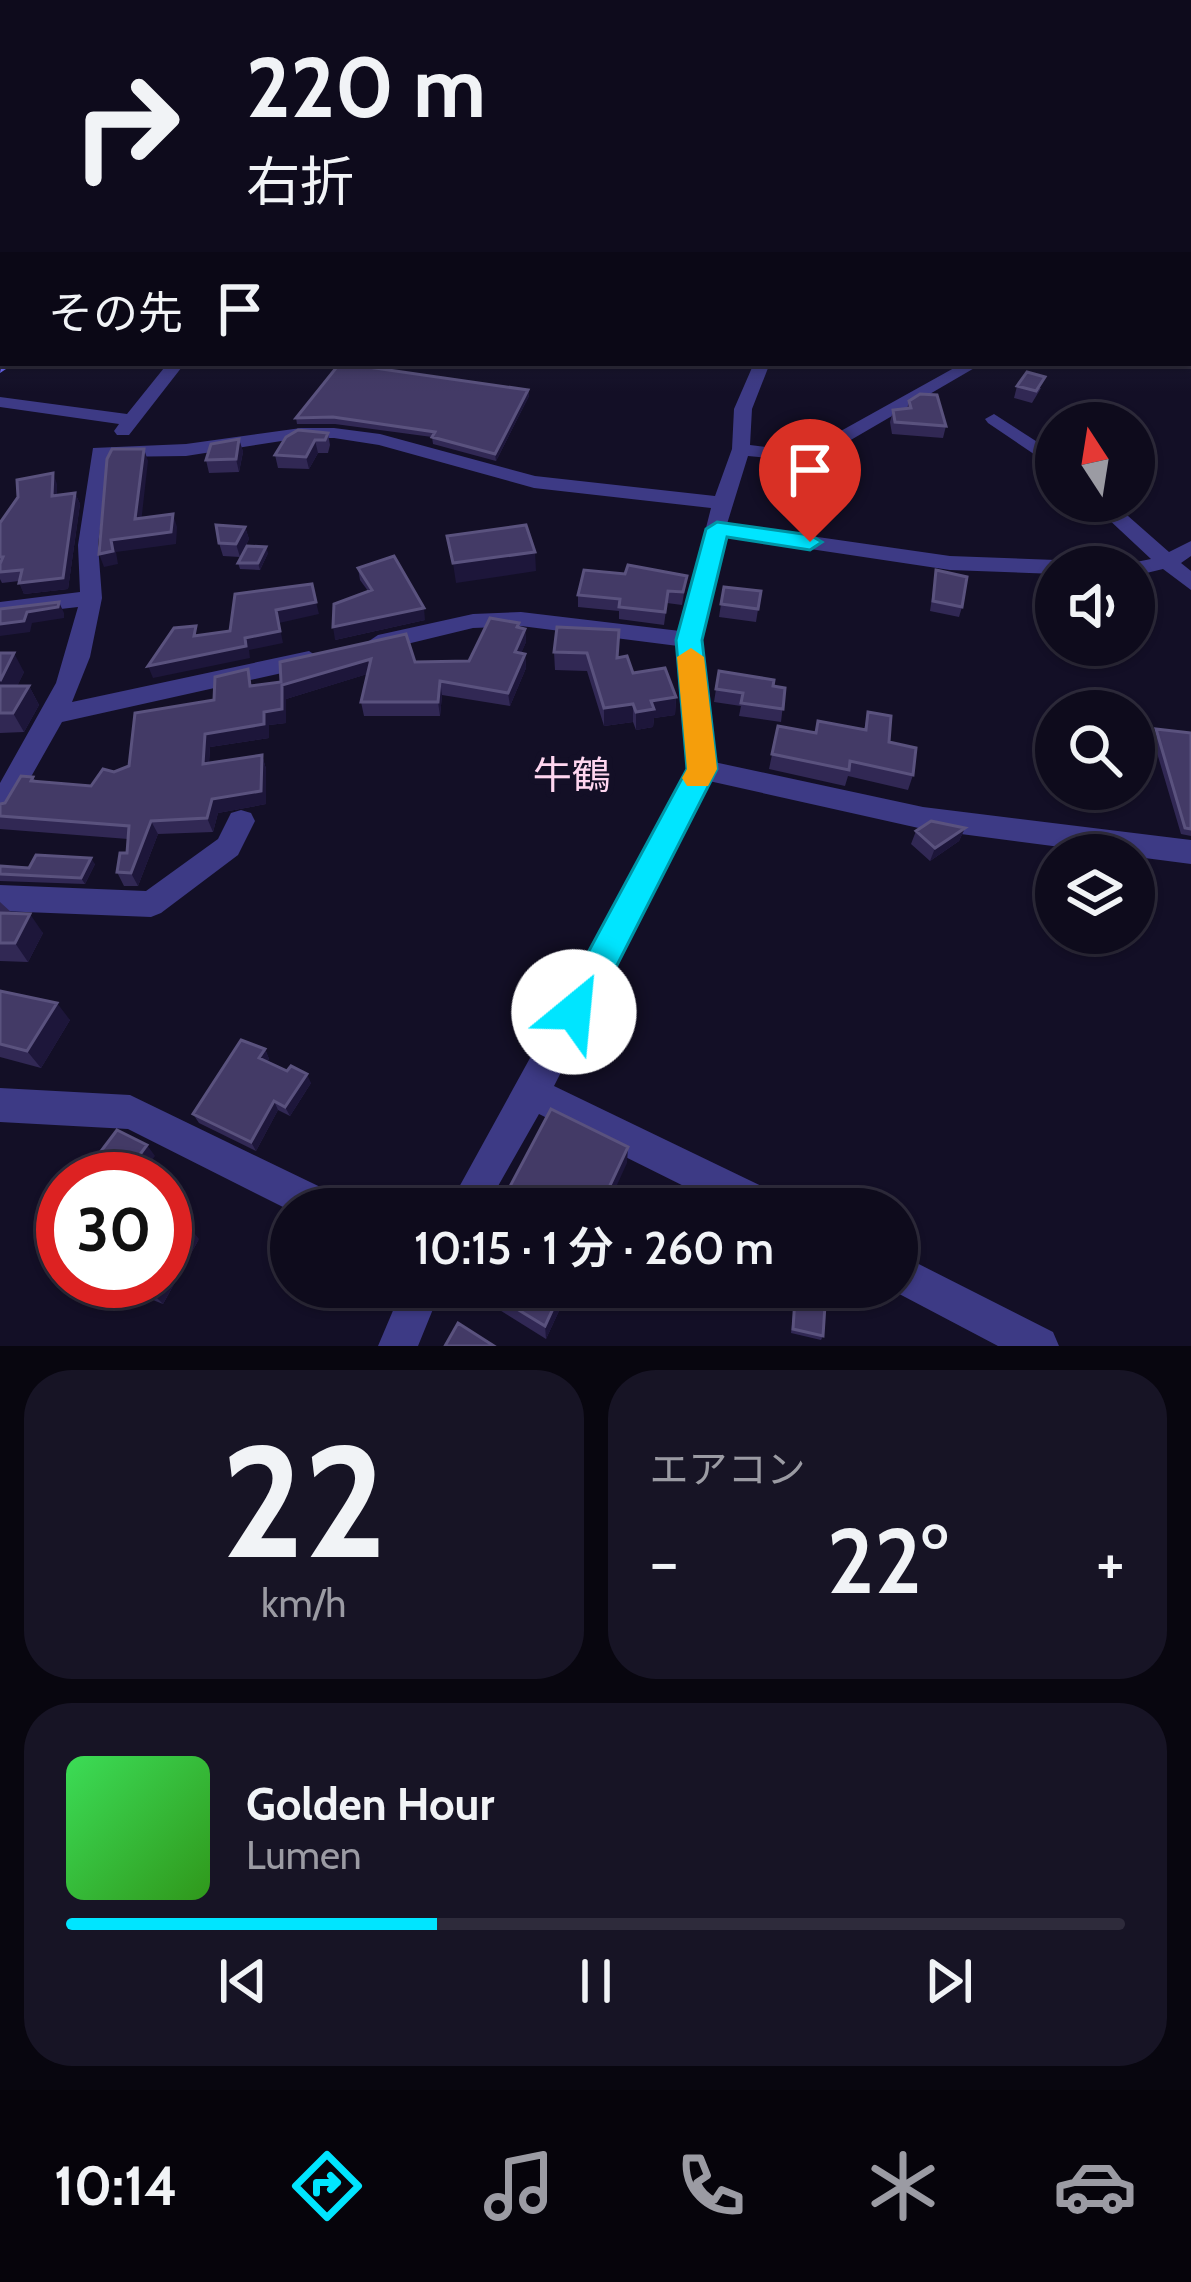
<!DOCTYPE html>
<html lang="ja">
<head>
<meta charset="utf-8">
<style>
	:root { --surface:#0e0b1c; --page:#171425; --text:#f1f3f6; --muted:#9b9ba3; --line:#2e2b3b; --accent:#00e5ff }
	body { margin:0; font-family:Cabin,"Noto Sans JP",sans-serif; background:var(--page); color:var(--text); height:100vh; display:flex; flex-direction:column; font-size:45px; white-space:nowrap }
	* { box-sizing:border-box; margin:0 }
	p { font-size:39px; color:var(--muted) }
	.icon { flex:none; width:66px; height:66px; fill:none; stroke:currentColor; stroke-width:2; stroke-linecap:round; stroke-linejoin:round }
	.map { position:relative; height:1346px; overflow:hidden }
	.panel { display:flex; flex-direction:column; gap:24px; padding:24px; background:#08060f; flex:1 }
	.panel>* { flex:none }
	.banner { position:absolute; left:0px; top:0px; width:1191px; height:366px; box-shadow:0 3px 9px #0004,0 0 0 3px var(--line); background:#0e0b1c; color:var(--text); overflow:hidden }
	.needle { width:78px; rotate:348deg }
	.buttons { position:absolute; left:1035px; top:402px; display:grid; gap:24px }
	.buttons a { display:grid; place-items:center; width:120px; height:120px; border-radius:50%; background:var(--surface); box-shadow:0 3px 9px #0004,0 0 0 3px var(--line); font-size:60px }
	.speed { position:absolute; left:36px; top:1152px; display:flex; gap:24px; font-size:60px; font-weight:700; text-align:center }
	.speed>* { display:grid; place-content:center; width:156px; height:156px; border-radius:50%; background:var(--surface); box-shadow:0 3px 9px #0004,0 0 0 3px var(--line); line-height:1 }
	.speed .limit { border:18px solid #d22; background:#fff; color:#111 }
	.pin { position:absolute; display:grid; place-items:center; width:102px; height:102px; color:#fff; margin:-123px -51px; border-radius:50% 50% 50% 0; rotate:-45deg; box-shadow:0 0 12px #0007 }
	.pin .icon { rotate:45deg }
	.me { position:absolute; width:132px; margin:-66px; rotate:28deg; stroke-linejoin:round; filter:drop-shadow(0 0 9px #0008) }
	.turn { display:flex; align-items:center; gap:42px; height:252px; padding:0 48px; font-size:54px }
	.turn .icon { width:156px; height:156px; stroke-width:2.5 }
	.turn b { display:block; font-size:84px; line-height:102px }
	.then { display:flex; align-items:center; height:114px; padding:0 48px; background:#0003; gap:24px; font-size:45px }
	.big { font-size:90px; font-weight:600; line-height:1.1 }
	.panel .widget { flex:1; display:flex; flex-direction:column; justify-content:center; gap:18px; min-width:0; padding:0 42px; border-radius:48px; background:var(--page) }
	.panel .dial { align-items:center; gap:0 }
	.dial b { font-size:156px; line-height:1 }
	.song { display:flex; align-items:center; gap:36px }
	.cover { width:144px; height:144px; border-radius:18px; background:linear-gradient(135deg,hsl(130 70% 55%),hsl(110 70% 35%)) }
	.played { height:12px; border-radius:6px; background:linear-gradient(90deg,var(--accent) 35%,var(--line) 35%) }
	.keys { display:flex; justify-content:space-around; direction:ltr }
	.heat { display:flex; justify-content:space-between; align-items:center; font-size:66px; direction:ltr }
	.panel .tiles { flex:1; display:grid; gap:24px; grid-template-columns:1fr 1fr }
	.widget:last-child { grid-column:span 2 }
	.trip { position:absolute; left:270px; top:1188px; width:648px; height:120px; border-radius:60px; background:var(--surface); box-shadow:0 3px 9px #0004,0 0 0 3px var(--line); font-weight:600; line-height:120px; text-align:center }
	.tabs { display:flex; height:192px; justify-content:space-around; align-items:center; background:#06040b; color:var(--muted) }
	.tabs .icon { width:84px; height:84px }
	.tabs .active { color:var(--accent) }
	.tabs b { font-size:54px; color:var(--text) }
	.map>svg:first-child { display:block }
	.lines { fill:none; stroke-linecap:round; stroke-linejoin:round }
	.street { fill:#3d3a85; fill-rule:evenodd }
	.secondary { fill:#6f6bff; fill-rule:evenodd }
	.highway { fill:#ff4fa3; fill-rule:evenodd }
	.wall { fill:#312854 }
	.shaded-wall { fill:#1d163a }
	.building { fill:#433a66; stroke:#5a527e; stroke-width:3 }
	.route { fill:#00e5ff; stroke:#0095a6; stroke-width:3 }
	.slow { fill:#f59e0b }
	.labels { text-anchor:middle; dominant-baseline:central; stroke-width:12; stroke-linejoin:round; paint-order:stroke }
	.quarter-label { font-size:39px; fill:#ffd6f0; stroke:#130f26 }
</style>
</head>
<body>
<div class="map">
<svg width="1191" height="1346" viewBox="0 0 1191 1346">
	<rect width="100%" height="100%" fill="#130f26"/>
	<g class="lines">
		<path class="street" d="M 168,363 L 185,363 L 129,435 L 117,435 L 114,431 L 119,424 L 0,407 L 0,397 L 127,414 Z
			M 754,363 L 770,363 L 752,409 L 750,445 L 803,452 L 963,363 L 983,363 L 813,462 L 748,456 L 727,524 L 950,556 L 1056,560 L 1067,567 L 1056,567 L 1056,574 L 950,570 L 724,536 L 701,640 L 714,762 L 923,807 L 1191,840 L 1191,864 L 923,829 L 709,781 L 554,1086 L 782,1196 L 787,1209 L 730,1209 L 539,1114 L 485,1209 L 447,1209 L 689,769 L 678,646 L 521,626 L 473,628 L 378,651 L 366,643 L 378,635 L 473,614 L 521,612 L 680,631 L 711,508 L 534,488 L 379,445 L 334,438 L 301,438 L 186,456 L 109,457 L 98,545 L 102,598 L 90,657 L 72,702 L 309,651 L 321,659 L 309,667 L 62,722 L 10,814 L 0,817 L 0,783 L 56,683 L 78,607 L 0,616 L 0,602 L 80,592 L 78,545 L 93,448 L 186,444 L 301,428 L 334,428 L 380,434 L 535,476 L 715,496 L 732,449 L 734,409 Z
			M 994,414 L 1056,454 L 1056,469 L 988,423 L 985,419 Z
			M 1089,501 L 1111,501 L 1169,552 L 1191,541 L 1191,556 L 1181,563 L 1191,571 L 1191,590 L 1163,569 L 1134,576 L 1134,567 L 1125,567 L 1126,564 L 1151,559 Z
			M 241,810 L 251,813 L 255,821 L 238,855 L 161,913 L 151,917 L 0,911 L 0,885 L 146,891 L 218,839 L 231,813 Z
			M 0,1088 L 130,1095 L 339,1196 L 344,1209 L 291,1211 L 128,1129 L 0,1122 Z
			M 897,1253 L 1053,1332 L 1059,1346 L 998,1346 L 886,1287 L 897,1287 Z
			M 403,1287 L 442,1287 L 418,1346 L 378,1346 Z"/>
		<path class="secondary" d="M 3,357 L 3,363 L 15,363 L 0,373 Z"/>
		<path class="highway" d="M 1188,312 L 1191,313 L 1191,327 L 1188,326 Z"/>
	</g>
	<path class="wall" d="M 1017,386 L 1041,388 L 1032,403 L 1014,398 Z
		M 528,390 L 529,396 L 496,461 L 433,444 L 432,437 L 335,424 L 297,424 L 296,418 Z
		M 909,401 L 946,426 L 943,438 L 892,434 L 890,422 L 893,410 L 907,409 Z
		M 328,433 L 330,445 L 328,453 L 318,453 L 309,469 L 278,468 L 275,455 Z
		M 239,439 L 243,452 L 239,472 L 209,473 L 206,460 Z
		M 57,484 L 57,495 L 75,493 L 80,504 L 68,589 L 24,594 L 19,581 L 2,583 L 0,579 L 0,523 Z
		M 245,527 L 249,539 L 240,557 L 223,556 L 219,543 Z
		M 268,553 L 260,570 L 240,569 L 238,563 Z
		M 358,568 L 425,620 L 335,640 L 368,591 L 360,580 Z
		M 936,570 L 962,607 L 959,617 L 930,611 Z
		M 625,574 L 687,576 L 682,605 L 667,603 L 664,625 L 619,619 L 619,611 L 578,607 L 578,595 Z
		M 761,591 L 756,622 L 719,617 L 721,604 Z
		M 519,623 L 520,628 L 525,629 L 526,642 L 521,653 L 525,654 L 526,668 L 510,706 L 442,695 L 440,716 L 364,716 L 361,702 L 367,674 L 286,699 L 286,723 L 269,725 L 269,738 L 210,747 L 209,763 L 262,755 L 266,769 L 266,804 L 218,813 L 213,832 L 158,834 L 138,886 L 124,886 L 117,872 L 127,853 L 128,839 L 0,829 L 0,804 L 5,803 L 33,777 L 36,782 L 91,786 L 114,772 L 129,766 L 214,700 L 253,686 L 415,662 L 469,661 Z
		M 557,627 L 618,658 L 633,673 L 676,697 L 675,715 L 654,718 L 653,727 L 636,730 L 633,722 L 604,726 L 587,671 L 555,670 L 554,652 Z
		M 0,653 L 24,672 L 17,686 L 29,686 L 39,705 L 24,732 L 0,733 Z
		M 773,686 L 785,688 L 781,722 L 739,716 L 741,706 L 714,702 L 716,689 Z
		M 868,712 L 913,775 L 908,790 L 848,776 L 845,786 L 769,769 L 778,726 L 815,733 L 864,730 Z
		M 1156,729 L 1191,733 L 1191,836 L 1181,834 L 1152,736 Z
		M 965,828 L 959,841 L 930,861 L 911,844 L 916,831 Z
		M 95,864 L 85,884 L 0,881 L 0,866 L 29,868 Z
		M 0,902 L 12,913 L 43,933 L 28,962 L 0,961 Z
		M 0,991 L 70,1020 L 41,1068 L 0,1057 Z
		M 265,1049 L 269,1059 L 267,1062 L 311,1083 L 290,1116 L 278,1110 L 256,1151 L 199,1123 L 193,1114 Z
		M 199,1239 L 163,1304 L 118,1286 L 113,1281 L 165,1281 Z
		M 465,1287 L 570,1287 L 546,1339 L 466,1289 Z
		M 795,1298 L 823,1336 L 821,1340 L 791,1333 Z"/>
	<path class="shaded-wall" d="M 528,390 L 529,396 L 496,461 L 495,454 Z
		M 239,439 L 243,452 L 239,472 L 236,459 Z
		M 315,440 L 318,453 L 309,469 L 306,457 Z
		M 144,449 L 148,461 L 140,532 L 135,519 Z
		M 53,473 L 57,484 L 57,507 L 52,496 Z
		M 75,493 L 80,504 L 68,589 L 24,594 L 19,583 Z
		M 173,514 L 177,527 L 176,544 L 116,552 L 118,564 L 104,567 L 99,554 L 111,540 Z
		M 245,527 L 249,539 L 240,557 L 236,544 Z
		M 266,547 L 268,553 L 260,570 L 258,563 Z
		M 535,552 L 536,571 L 456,583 L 453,563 Z
		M 59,602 L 64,613 L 64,618 L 32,623 L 30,632 L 0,636 L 0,624 L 27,612 Z
		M 316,602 L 319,614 L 279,623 L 283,643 L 249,650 L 250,658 L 153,678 L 148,666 L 245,638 L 276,610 Z
		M 424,608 L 425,620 L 335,640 L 333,627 Z
		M 525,629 L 526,642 L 516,666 L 515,652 Z
		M 14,653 L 24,672 L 8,705 L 0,690 L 0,681 Z
		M 525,654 L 526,668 L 510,706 L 508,693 Z
		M 371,659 L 374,672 L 286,699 L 286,723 L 269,725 L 269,738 L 210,747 L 208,778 L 203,764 L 205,734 L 264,712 L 282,685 Z
		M 440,681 L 442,695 L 440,716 L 438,702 Z
		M 29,686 L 39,705 L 24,732 L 13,713 Z
		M 676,697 L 675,715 L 654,718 L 653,727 L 636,730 L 636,712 L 651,701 Z
		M 633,704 L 633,722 L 604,726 L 604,708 Z
		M 262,755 L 266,769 L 266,804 L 218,813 L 213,832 L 207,818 L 212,799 Z
		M 151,821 L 158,834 L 138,886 L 131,873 Z
		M 965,828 L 959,841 L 930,861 L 935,848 Z
		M 91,858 L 95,864 L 85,884 L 81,878 Z
		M 30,914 L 43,933 L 28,962 L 15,943 Z
		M 57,1003 L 70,1020 L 41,1068 L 27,1051 Z
		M 265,1049 L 269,1059 L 264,1068 L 259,1058 Z
		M 307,1074 L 311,1083 L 290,1116 L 285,1107 Z
		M 274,1101 L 278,1110 L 256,1151 L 251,1142 Z
		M 147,1145 L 155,1156 L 138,1179 L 122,1179 Z
		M 628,1147 L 627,1163 L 606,1209 L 599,1209 Z
		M 191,1229 L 199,1239 L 163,1304 L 154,1295 L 162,1281 L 165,1281 L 165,1275 Z
		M 563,1287 L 570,1287 L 546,1339 L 545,1326 Z"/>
	<path class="building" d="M 1188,246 L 1191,247 L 1191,294 L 1188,294 Z
		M 340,363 L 528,390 L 495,454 L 432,437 L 435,432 L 333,417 L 296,418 Z
		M 1027,372 L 1045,377 L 1036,391 L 1017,386 Z
		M 920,394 L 937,395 L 946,426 L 895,422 L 893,410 L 911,408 L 909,401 Z
		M 1113,416 L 1124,423 L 1092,423 Z
		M 298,430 L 328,433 L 325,440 L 315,440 L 306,457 L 275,455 L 286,437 Z
		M 239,439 L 236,459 L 206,460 L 211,444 Z
		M 112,449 L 144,449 L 135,519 L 173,514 L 171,532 L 111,540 L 113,551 L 99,554 L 107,459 Z
		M 53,473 L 52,496 L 75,493 L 63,578 L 19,583 L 22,570 L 0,572 L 0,564 L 3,557 L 0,557 L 0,523 L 18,497 L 17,480 Z
		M 216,525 L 245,527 L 236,544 L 219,543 Z
		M 526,525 L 535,552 L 453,563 L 447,536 Z
		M 247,546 L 266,547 L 258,563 L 238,563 Z
		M 394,556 L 424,608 L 333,627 L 334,604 L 372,590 L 358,568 Z
		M 628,565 L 687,576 L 683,592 L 668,591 L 665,612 L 619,607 L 620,599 L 578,595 L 584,570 L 625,574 Z
		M 936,570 L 967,577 L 962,607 L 933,601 Z
		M 312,584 L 316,602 L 276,610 L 280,631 L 245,638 L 246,646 L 148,666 L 174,628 L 196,626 L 194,636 L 230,631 L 235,594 Z
		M 724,587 L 761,591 L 758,609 L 721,604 Z
		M 59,602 L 58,607 L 27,612 L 24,621 L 0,624 L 0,609 Z
		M 490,618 L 519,623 L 517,627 L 525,629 L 515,652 L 525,654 L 508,693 L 440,681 L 438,702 L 361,702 L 371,659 L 282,685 L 282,709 L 264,712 L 264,724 L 205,734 L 203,764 L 262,755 L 261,791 L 212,799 L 207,818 L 151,821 L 131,873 L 117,872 L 120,853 L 127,853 L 129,826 L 0,816 L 0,804 L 5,803 L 21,776 L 33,777 L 31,781 L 91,786 L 103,769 L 114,772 L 129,766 L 135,713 L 214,700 L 215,677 L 248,669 L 250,686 L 281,682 L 280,662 L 406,634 L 415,662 L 469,661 Z
		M 557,627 L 619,630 L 617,658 L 627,656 L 633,673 L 665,668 L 676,697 L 651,701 L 654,709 L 636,712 L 633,704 L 604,708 L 587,653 L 554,652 Z
		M 0,653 L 14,653 L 0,681 Z
		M 719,671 L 774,680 L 773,686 L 785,688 L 783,709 L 741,703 L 743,693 L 716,689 Z
		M 0,686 L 29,686 L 13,713 L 0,713 Z
		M 868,712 L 891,716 L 889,742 L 916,748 L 913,775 L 850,761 L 849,770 L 772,754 L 778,726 L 816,733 L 818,721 L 866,730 Z
		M 1156,729 L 1191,733 L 1191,829 L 1185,828 Z
		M 931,821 L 965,828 L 935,848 L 916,831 Z
		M 36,855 L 91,858 L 81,878 L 0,874 L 0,866 L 29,868 Z
		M 0,913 L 30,914 L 15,943 L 0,943 Z
		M 0,991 L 57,1003 L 27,1051 L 0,1044 Z
		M 241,1040 L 265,1049 L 259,1058 L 287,1071 L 291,1066 L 307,1074 L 285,1107 L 274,1101 L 251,1142 L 193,1114 Z
		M 551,1109 L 628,1147 L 599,1209 L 498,1209 Z
		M 117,1130 L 147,1145 L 122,1179 L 80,1179 Z
		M 165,1219 L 191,1229 L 165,1275 Z
		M 118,1281 L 162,1281 L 154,1295 Z
		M 481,1287 L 563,1287 L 545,1326 Z
		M 795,1298 L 825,1305 L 823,1336 L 793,1329 Z
		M 458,1323 L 494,1346 L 445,1346 Z"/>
	<linearGradient id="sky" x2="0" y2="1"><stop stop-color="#0a0815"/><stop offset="0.52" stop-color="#333752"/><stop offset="1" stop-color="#333752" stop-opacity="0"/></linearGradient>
	<rect width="1191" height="392" fill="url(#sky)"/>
	<path class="route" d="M 717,522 L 810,535 L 822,542 L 810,550 L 727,537 L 702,640 L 717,769 L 587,1024 L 574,1029 L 562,1024 L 556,1012 L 687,769 L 676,640 L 706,529 Z"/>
	<path class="slow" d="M 691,648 L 704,657 L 717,769 L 708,786 L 687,786 L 682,778 L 687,769 L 677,657 Z"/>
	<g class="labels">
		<g class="quarter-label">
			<text x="572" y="775">牛鶴</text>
		</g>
	</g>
</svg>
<div class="buttons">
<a><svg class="needle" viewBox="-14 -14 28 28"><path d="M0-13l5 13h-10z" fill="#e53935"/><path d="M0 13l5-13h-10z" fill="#9b9ba3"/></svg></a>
<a><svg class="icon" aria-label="sound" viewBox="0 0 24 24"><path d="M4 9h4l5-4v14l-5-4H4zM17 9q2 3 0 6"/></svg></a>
<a><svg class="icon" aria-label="search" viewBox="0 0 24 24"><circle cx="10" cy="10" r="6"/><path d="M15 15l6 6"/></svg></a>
<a><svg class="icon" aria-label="layers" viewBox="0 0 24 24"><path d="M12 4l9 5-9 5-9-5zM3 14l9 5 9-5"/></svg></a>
</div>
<div class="speed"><div class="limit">30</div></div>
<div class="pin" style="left:810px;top:542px;background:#d93025"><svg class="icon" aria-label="arrive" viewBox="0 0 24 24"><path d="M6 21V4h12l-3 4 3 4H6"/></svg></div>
<svg class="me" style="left:574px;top:1012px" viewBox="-20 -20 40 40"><circle r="19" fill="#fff"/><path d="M0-13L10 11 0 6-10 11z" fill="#00e5ff"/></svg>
<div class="trip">10:15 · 1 分 · 260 m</div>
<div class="banner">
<div class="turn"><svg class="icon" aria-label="right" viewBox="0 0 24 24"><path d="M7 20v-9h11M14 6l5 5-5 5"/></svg><div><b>220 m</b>右折</div></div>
<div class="then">その先<svg class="icon" aria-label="arrive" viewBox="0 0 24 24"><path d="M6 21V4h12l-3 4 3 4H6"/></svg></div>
</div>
</div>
<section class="panel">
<div class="tiles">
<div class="widget dial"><b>22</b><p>km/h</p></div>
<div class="widget"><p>エアコン</p>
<div class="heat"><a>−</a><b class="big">22°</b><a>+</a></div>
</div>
<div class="widget">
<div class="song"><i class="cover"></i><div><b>Golden Hour</b><p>Lumen</p></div></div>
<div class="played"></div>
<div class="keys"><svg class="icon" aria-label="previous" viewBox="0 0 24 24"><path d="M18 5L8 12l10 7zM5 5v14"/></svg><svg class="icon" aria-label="pause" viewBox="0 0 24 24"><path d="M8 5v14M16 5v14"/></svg><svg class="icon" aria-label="next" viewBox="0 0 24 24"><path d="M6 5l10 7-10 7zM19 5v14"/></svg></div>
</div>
</div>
</section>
<nav class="tabs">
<b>10:14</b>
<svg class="icon active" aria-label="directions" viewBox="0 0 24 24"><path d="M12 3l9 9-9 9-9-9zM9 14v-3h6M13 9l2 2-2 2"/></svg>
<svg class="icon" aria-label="music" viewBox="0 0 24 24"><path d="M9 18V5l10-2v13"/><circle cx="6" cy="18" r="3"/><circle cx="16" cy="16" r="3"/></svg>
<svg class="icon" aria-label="phone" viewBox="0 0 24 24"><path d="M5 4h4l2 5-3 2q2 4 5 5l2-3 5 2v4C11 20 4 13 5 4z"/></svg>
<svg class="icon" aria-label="climate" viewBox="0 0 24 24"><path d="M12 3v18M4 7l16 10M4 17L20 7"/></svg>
<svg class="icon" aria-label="car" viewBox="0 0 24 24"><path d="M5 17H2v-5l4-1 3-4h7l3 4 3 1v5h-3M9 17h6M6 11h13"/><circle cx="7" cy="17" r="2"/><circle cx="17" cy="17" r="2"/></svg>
</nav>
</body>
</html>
